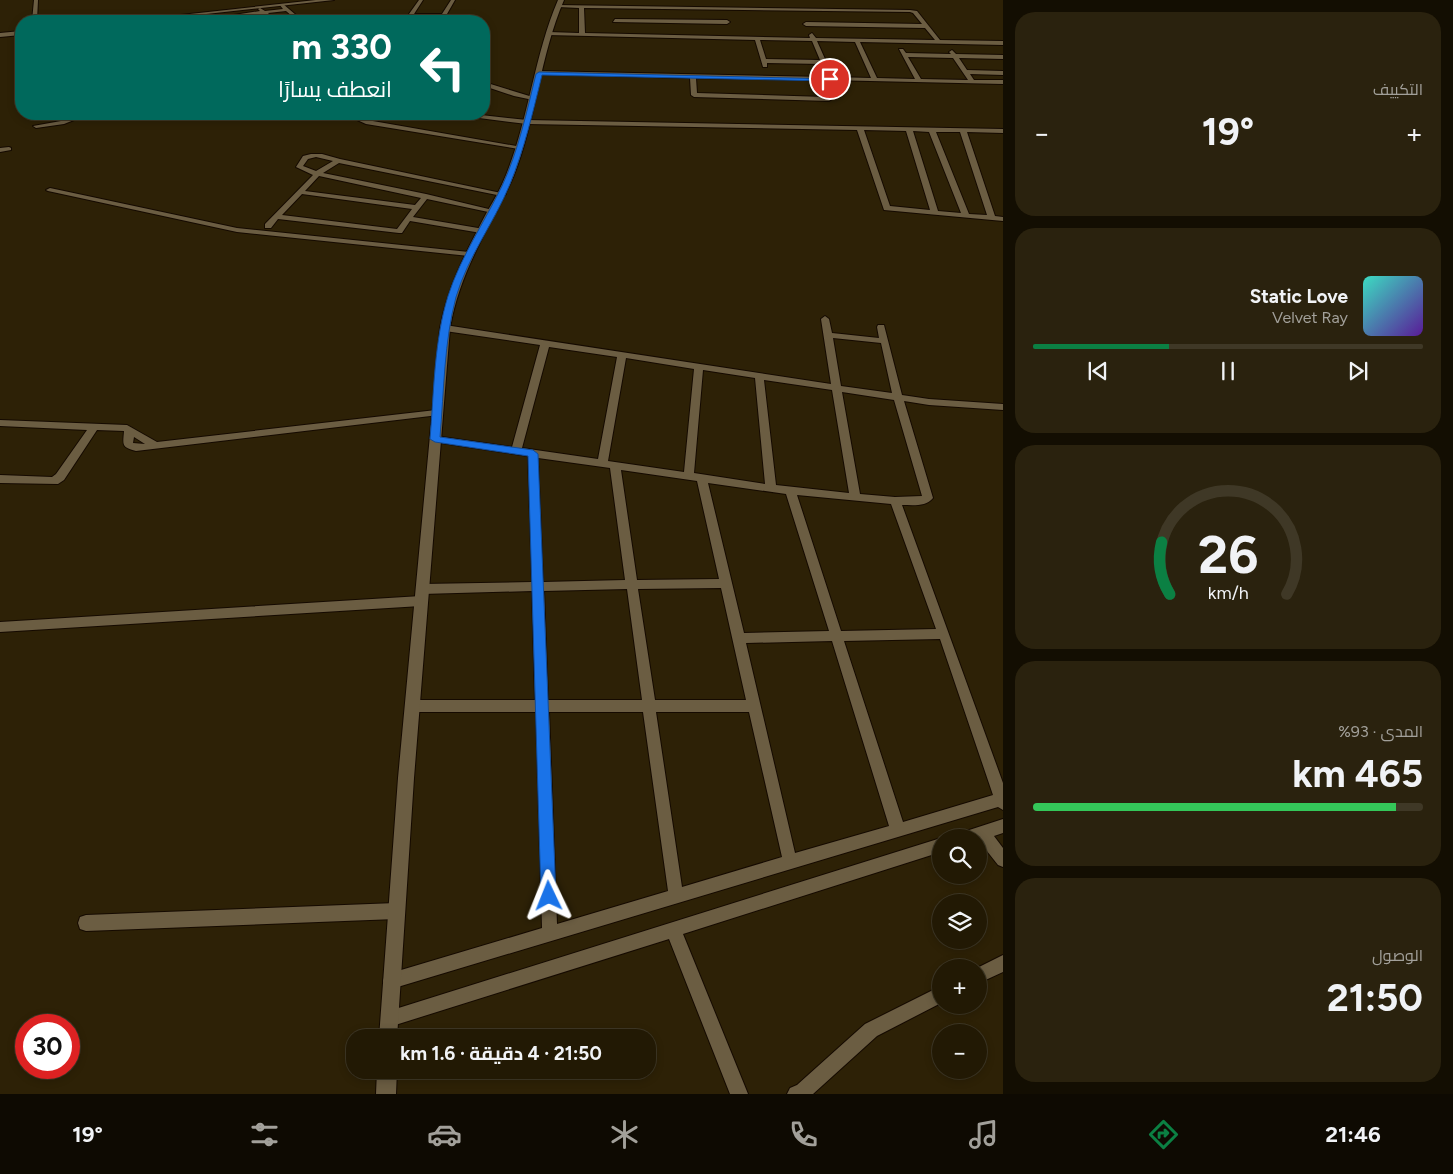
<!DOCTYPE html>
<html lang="ar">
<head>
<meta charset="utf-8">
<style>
	:root { --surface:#221904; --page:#2a220e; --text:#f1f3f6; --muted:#a2a09a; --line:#3f3826; --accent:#0b8043 }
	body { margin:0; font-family:Figtree,Cairo,sans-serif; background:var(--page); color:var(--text); direction:rtl; height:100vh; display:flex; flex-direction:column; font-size:19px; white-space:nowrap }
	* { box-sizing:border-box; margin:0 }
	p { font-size:16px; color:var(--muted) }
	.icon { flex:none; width:28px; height:28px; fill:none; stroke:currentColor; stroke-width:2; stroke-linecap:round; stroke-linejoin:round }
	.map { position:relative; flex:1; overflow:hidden; direction:ltr }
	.panel { display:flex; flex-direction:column; gap:12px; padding:12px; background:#130e02; width:450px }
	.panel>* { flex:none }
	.hud { position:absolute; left:15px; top:15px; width:475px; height:105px; border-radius:20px; box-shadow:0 2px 8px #0003,0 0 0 1px var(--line); direction:rtl; background:#00695c; color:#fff; overflow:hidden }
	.tools { position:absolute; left:932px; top:829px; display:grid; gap:10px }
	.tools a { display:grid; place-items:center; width:55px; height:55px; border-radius:50%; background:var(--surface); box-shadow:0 2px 8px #0003,0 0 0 1px var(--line); font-size:25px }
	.speed { position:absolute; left:15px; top:1014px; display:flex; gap:10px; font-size:25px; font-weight:700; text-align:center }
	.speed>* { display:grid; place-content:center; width:65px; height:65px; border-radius:50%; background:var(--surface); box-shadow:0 2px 8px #0003,0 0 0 1px var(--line); line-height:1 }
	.speed .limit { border:8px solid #d22; background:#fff; color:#111 }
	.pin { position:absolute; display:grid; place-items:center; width:42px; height:42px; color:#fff; margin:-21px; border:2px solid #fff; border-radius:50%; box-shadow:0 1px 5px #0007 }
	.me { position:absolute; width:55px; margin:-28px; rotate:358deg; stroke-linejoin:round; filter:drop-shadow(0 0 4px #0008) }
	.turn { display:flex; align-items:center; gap:18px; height:105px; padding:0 15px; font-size:22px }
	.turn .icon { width:65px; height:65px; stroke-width:2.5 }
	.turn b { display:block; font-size:35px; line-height:42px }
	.big { font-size:38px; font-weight:700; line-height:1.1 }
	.panel .widget { flex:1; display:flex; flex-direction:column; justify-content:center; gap:8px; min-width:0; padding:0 18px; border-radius:20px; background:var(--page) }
	.panel .dial { align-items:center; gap:0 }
	.dial svg { height:130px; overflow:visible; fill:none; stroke:var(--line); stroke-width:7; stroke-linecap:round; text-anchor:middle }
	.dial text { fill:var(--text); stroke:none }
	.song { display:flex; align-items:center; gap:15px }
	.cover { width:60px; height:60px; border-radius:8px; background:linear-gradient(135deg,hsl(170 70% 55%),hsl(270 70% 35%)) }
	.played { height:5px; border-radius:2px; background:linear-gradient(90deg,var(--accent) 35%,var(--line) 35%) }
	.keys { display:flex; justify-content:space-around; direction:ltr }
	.heat { display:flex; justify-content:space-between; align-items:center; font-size:28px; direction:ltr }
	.charge { height:8px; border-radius:4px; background:linear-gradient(90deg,#34c759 93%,var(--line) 0) }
	.trip { position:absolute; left:346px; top:1029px; width:310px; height:50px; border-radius:20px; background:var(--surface); box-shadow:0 2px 8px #0003,0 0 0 1px var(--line); font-weight:700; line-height:50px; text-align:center; direction:rtl }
	.tab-bar { display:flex; height:80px; justify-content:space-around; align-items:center; background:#0e0a02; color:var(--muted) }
	.tab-bar .icon { width:35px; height:35px }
	.tab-bar .active { color:var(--accent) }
	.tab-bar b { font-size:22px; color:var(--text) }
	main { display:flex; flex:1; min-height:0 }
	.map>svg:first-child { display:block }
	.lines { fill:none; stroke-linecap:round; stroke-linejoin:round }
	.street-casing { stroke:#150a00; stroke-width:2 }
	.secondary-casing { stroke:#150a00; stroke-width:2 }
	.street { fill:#6b5d42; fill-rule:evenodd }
	.secondary { fill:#6b5d42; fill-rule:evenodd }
	.route { fill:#1a73e8; stroke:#114b97 }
</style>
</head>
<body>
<main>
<section class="panel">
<div class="widget"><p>التكييف</p>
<div class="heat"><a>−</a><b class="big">19°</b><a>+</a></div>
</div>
<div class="widget">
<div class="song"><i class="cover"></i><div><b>Static Love</b><p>Velvet Ray</p></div></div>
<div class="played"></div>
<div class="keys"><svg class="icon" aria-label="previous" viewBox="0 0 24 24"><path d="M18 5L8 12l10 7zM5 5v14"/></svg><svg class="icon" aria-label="pause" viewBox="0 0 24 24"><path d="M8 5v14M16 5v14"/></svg><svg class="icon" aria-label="next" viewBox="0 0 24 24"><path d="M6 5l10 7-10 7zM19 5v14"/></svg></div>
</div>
<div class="widget dial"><svg viewBox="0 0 100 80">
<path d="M14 69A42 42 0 1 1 86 69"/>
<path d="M14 69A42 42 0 0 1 9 37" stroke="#0b8043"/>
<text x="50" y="56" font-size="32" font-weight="700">26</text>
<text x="50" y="72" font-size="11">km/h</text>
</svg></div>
<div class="widget"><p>المدى · 93%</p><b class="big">465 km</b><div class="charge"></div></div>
<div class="widget"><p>الوصول</p><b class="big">21:50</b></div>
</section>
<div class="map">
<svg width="1003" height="1094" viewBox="0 0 1003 1094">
	<rect width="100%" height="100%" fill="#2d2106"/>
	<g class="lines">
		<g class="street-casing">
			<path id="street" d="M 34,0 L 38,0 L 37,21 L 32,21 Z
				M 419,0 L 423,0 L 414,14 L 442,14 L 451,0 L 455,0 L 443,21 L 439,21 L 441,17 L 412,17 L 408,21 L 404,21 Z
				M 279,4 L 283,4 L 303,21 L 298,21 L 286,11 L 268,13 L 276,21 L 271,21 L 263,14 L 228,18 L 230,21 L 225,21 L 221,17 L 260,11 L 258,9 L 260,8 L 265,11 L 283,9 Z
				M 556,5 L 910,10 L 917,11 L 940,40 L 1003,41 L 1003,45 L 860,42 L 877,78 L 915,79 L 899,49 L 903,49 L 906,53 L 951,54 L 949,52 L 952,50 L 956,54 L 1003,55 L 1003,59 L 959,58 L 967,70 L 1003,71 L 1003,75 L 970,74 L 974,80 L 1003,80 L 1003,84 L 826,80 L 832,99 L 829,101 L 694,97 L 691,95 L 690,78 L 537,74 L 539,71 L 827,77 L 822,64 L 767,63 L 767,67 L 763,67 L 755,40 L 547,35 L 549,32 L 579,33 L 579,8 L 558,7 ZM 584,8 L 910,12 L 913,13 L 922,24 L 806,22 L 803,24 L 806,26 L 925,28 L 935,40 L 816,38 L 812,33 L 809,35 L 810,38 L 585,33 ZM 760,40 L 812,41 L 820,60 L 766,59 ZM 817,41 L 855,42 L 871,78 L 833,77 ZM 908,57 L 953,58 L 968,80 L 921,79 ZM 696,78 L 820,80 L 825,97 L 697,93 Z
				M 615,19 L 727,20 L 730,22 L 727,24 L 613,22 Z
				M 484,82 L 536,98 L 533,100 L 514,96 L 484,86 Z
				M 81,114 L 89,114 L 64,124 L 36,128 L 33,126 L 61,121 Z
				M 344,114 L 352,114 L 367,120 L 522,147 L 519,149 L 366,124 Z
				M 481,115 L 527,120 L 1003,129 L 1003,133 L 967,132 L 995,216 L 1003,217 L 1003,221 L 884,210 L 857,130 L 527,124 L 479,118 L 478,117 ZM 864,130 L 906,131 L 930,210 L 890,206 ZM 913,131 L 929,132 L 961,213 L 938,211 ZM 936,132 L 960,132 L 987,215 L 969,214 Z
				M 9,147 L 11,148 L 11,150 L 0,152 L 0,148 Z
				M 311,154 L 322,154 L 340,159 L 506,194 L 502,196 L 339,163 L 323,173 L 426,194 L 497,211 L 493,213 L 427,199 L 413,217 L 484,229 L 484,233 L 481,233 L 410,221 L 402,233 L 399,233 L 278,219 L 271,228 L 265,228 L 265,224 L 313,175 L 296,167 L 303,156 ZM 316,157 L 333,161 L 316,171 L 303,166 L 308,159 ZM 319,176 L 421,198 L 415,205 L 305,191 ZM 302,194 L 412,209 L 397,229 L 282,215 Z
				M 50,188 L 237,228 L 469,252 L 473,254 L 469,256 L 237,232 L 48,191 L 46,190 Z
				M 825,316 L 829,319 L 832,333 L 879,338 L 877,327 L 878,325 L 884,325 L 902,395 L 929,399 L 1003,404 L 1003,410 L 929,405 L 904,401 L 933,498 C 926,507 913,505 902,505 L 1003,783 L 1003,810 L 998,807 L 391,989 L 385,987 L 383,981 L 385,975 L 391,973 L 542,928 L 536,712 L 412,712 L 407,710 L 405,706 L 407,702 L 412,700 L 535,700 L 532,591 L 422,594 L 418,592 L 416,589 L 418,586 L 422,584 L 532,582 L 528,456 L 435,442 L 430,439 L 435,436 L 512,447 L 540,345 L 445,331 L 441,328 L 445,325 L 831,384 L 821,319 ZM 833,338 L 881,343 L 892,393 L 841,386 ZM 549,347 L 617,357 L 598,459 L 522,448 ZM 626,358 L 694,369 L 684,472 L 608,461 ZM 703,370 L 755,378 L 765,484 L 694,473 ZM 764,380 L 832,390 L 849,493 L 776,485 ZM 842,392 L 894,400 L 922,496 L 895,497 L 860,494 ZM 538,458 L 610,468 L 625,580 L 543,582 ZM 621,470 L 697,481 L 719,579 L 637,580 ZM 708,483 L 786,494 L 829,631 L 744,633 ZM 797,495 L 891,504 L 936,629 L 841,631 ZM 721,588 L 746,700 L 655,700 L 638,589 ZM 627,589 L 642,700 L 548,700 L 544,591 ZM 940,639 L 993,795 L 903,822 L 844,641 ZM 832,641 L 889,826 L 795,853 L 746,643 ZM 549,712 L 643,712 L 668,891 L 557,924 ZM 656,712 L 749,712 L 782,857 L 682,887 Z
				M 436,410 L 441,413 L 439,415 L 136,451 C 121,447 123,445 124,431 L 97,430 L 64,480 L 58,484 L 0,483 L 0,475 L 52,477 L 56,474 L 87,430 L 0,426 L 0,420 L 127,425 L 157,442 ZM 134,437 L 145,444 L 133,443 Z
				M 421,596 L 425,598 L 427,601 L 425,604 L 421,606 L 0,632 L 0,622 Z
				M 1003,819 L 1003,833 L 994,836 L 1003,848 L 1003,867 L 998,865 L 979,841 L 979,838 L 958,838 L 960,833 Z
				M 941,838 L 941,852 L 683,934 L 748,1094 L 730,1094 L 669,939 L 389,1027 L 383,1025 L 381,1019 L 383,1013 L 389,1011 Z
				M 396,903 L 401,906 L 404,911 L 401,916 L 396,919 L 86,931 L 80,929 L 78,923 L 80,917 L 86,915 Z
				M 1003,955 L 1003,972 L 979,983 L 979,968 L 977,968 Z
				M 941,986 L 941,1003 L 877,1036 L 813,1094 L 787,1094 L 790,1088 L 797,1085 L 865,1024 Z"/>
		</g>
		<g class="secondary-casing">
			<path id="secondary" d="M 316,0 L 334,0 L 143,21 L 126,21 Z
				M 558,0 L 564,0 C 540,56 536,118 514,175 C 509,188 502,200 495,212 C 476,250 457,286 450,328 L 414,778 L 397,1038 L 379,1038 L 398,778 L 440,328 C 448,286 467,250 487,212 C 494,200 501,188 506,175 C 529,118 534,56 558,0 Z
				M 21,31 L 21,35 L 0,37 L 0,33 Z
				M 377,1070 L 397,1070 L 396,1094 L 376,1094 Z"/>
		</g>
		<use href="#street" class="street"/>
		<use href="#secondary" class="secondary"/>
	</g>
	<path class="route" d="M 539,72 L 833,79 L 830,81 L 542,75 C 533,112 524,150 510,184 C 494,223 468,256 456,297 C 444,342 444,390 440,437 L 533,450 L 538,454 L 556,896 L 554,901 L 549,904 L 543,901 L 541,896 L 528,456 L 435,442 L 430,439 C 434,392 434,341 448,296 C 461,256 484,223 502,186 C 518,152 527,111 536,74 Z"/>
</svg>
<div class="tools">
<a><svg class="icon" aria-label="search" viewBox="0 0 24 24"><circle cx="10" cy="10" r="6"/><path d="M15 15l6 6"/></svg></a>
<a><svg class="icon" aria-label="layers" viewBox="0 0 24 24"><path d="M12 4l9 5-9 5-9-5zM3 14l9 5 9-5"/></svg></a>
<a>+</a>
<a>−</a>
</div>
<div class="speed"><div class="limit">30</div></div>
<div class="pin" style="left:830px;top:79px;background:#d93025"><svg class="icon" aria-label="arrive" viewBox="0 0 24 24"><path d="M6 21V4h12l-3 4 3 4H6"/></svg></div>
<svg class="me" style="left:549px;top:896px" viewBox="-20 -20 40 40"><path d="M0-17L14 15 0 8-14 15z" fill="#1a73e8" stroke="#fff" stroke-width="4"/></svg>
<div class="trip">21:50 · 4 دقيقة · 1.6 km</div>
<div class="hud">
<div class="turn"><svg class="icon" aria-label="left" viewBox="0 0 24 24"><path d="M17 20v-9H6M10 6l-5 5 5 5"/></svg><div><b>330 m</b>انعطف يسارًا</div></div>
</div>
</div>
</main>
<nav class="tab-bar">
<b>21:46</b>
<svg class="icon active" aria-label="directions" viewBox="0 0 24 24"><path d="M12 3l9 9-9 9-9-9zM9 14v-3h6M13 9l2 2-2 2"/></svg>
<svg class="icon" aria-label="music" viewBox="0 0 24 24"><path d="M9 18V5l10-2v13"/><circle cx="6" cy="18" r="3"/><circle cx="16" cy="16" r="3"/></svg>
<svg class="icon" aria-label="phone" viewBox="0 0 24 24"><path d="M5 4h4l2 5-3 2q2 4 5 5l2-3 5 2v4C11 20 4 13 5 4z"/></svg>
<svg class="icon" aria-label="climate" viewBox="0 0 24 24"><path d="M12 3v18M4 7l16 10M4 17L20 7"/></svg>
<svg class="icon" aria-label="car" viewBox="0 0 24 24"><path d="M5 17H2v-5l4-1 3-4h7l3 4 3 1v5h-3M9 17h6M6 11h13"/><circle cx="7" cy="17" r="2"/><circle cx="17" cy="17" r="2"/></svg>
<svg class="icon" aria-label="filters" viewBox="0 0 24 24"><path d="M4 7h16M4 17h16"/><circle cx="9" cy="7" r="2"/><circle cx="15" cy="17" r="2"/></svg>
<b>19°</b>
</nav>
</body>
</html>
